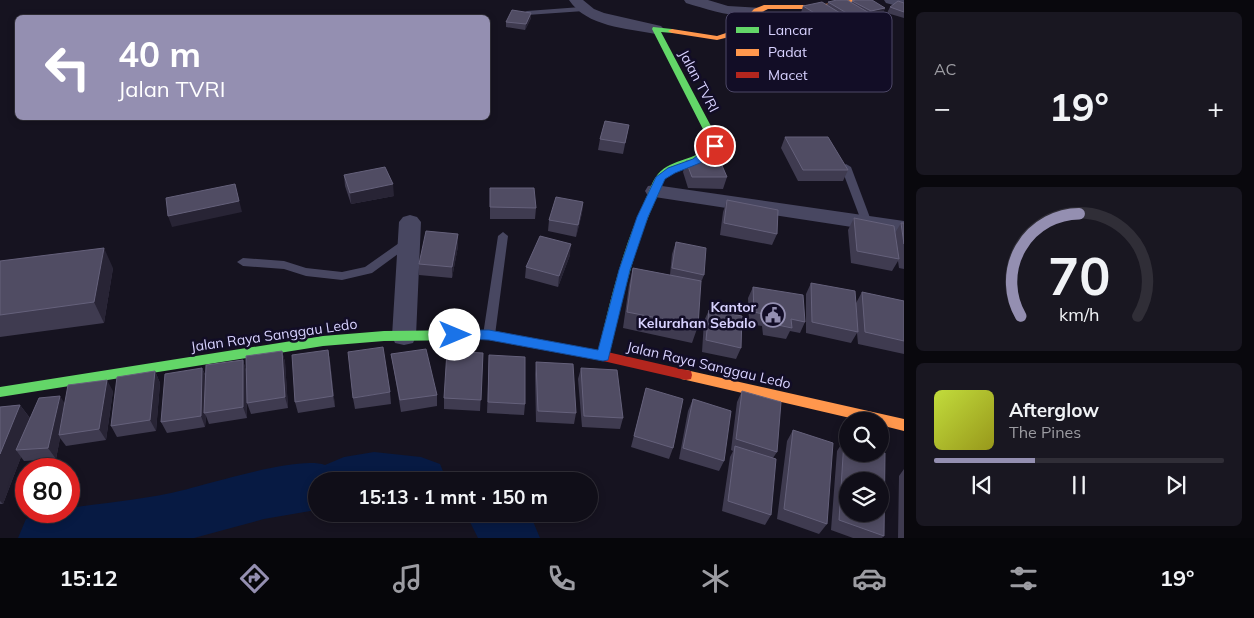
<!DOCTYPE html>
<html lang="id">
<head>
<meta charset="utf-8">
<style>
	:root { --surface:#100e18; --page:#191721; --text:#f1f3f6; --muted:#9c9ca2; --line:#302e37; --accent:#948fb1 }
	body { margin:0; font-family:Mulish,sans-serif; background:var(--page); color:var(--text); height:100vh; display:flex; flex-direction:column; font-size:19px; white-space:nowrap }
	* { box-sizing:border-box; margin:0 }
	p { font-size:16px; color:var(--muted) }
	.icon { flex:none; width:28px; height:28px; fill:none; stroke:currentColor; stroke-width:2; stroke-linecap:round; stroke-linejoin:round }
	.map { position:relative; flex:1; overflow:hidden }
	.details { display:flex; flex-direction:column; gap:12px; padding:12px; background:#09080d; width:350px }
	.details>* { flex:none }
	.top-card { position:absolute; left:15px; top:15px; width:475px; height:105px; border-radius:8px; box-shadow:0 2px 8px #0003,0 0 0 1px var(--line); background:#948fb1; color:#fff; overflow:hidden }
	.buttons { position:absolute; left:839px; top:412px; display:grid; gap:10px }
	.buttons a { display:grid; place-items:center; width:50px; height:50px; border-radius:50%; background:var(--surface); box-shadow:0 2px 8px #0003,0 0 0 1px var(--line); font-size:25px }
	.speed { position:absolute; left:15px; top:458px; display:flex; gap:10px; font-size:25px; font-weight:700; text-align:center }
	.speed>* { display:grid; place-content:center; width:65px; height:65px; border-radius:50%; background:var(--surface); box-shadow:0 2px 8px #0003,0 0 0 1px var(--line); line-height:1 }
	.speed .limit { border:8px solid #d22; background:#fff; color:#111 }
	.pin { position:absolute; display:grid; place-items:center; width:42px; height:42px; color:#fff; margin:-21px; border:2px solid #fff; border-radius:50%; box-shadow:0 1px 5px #0007 }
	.me { position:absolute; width:55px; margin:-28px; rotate:90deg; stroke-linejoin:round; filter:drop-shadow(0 0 4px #0008) }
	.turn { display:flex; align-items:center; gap:18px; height:105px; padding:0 20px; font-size:22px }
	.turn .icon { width:65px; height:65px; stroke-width:2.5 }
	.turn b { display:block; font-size:35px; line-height:42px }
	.big { font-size:38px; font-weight:700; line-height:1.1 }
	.details .tile { flex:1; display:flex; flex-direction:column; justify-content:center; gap:8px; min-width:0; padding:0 18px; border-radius:8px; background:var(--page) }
	.details .dial { align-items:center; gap:0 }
	.dial svg { height:130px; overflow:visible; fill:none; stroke:var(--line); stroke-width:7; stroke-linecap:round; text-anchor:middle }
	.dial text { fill:var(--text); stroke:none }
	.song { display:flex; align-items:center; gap:15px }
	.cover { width:60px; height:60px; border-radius:8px; background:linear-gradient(135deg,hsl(70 70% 55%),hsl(60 70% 35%)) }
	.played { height:5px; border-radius:2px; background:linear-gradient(90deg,var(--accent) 35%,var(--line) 35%) }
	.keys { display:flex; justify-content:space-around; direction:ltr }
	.heat { display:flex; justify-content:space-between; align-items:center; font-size:28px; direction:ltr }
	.trip { position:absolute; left:308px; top:472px; width:290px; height:50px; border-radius:25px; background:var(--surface); box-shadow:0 2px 8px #0003,0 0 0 1px var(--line); font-weight:700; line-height:50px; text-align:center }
	.tabs { display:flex; height:80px; justify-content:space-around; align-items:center; background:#06060a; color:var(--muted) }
	.tabs .icon { width:35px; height:35px }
	.tabs .active { color:var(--accent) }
	.tabs b { font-size:22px; color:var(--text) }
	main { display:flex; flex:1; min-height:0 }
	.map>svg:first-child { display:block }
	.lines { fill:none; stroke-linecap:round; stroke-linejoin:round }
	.river { fill:#071a43; fill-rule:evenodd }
	.lane { fill:#484761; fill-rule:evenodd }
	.street { fill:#484761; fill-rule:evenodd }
	.fast { fill:#63d668; fill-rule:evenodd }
	.slow { fill:#ff974d; fill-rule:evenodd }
	.jam { fill:#b3261e; fill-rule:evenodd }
	.wall { fill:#3f3b50 }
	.shaded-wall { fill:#282435 }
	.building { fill:#504c63; stroke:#65617b; fill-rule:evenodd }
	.route { fill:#1a73e8; stroke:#114b97 }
	.labels { text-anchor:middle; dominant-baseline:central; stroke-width:5; stroke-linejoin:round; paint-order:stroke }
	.street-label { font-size:14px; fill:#d8d2ff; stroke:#120d26 }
	.poi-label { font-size:14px; font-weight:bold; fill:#d8d2ff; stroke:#120d26; text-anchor:end }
	.key { fill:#120d26; stroke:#4d4867; stroke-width:1 }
	.key-label { font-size:14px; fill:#d8d2ff }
</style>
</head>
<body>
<main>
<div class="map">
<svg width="904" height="538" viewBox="0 0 904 538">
	<rect width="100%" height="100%" fill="#161320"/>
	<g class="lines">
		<path class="river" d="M 374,452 L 421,457 L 440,464 L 447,481 L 316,481 L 316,510 L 264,519 L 194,538 L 18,538 L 26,519 L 46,511 L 69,511 L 69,508 C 103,503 138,500 171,493 C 204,486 297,455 325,465 L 344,457 Z
			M 466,514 L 527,514 L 532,519 L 540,538 L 478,538 Z"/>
		<path class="lane" d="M 581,7 L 584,7 L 584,11 L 527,15 L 523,13 L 527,11 Z
			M 846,164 L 851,167 L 872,223 L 871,225 L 867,227 L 862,223 L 841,167 Z
			M 503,232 L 508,236 L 495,335 L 493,338 L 485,338 L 483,335 L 498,236 Z
			M 409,236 L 413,237 L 414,240 L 413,243 L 372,273 L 342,280 L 306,276 L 284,269 L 243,266 L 237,262 L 243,258 L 284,261 L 306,268 L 342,272 L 365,267 Z"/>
		<path class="street" d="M 569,0 L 583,0 L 594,9 L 604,13 L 661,26 L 664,29 L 661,32 L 656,34 C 626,28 587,27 569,0 Z
			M 684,0 L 708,0 L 728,6 L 762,8 L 764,11 L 762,14 C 737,20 710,10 686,3 Z
			M 884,0 L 904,0 L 904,8 L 886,3 Z
			M 655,185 L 904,221 L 904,235 L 648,196 L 645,191 L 648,186 Z
			M 410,215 L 417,217 L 421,222 L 416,336 L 413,343 L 404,345 L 395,343 L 392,336 L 399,222 L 403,217 Z"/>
		<path class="fast" d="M 653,27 L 672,29 L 676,31 L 672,33 L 661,32 L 721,145 C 705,166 680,161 666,178 C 661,183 660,192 656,199 C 633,249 622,302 609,356 L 607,359 L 603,361 L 599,359 L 597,356 C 610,302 622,248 646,198 C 650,190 652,181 658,174 C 672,158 696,161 711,145 L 652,29 Z
			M 474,330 L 478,332 L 480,335 L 478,338 L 474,340 L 384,341 L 323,346 L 0,397 L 0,387 L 323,336 L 384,331 Z"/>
		<path class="slow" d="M 851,0 L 870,0 L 866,2 L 818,9 L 768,9 L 760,13 L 741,34 L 717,40 L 672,33 L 668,31 L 672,29 L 717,36 L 735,30 L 754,9 L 764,5 L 818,5 Z
			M 686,370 L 904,419 L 904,431 L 880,425 L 880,421 L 863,421 L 686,380 L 681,379 L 680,375 L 681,371 Z"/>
		<path class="jam" d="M 474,330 L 489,330 L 603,351 L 686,370 L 691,371 L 692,375 L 691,379 L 686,380 L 603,361 L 489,340 L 470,338 L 468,335 L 470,332 Z"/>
	</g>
	<path class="wall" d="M 852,1 L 885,8 L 883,13 L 870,16 L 867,25 L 851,28 L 837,20 L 836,24 L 817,27 L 800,16 L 803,6 L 827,5 L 828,2 L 851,3 Z
		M 904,3 L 904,18 L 887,13 L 890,7 Z
		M 531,13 L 531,18 L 525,30 L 506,27 L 506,22 Z
		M 629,125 L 623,154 L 598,150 L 600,139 Z
		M 785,137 L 848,170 L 843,181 L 798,181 L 781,148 Z
		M 686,161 L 727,177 L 723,189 L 688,188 L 683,172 Z
		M 344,175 L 394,196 L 351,204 L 345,186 Z
		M 490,188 L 536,208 L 535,219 L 490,219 Z
		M 727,200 L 777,234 L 772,245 L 720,235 L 723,212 Z
		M 583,202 L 582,213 L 576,237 L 548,231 L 549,220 Z
		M 854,218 L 895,233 L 901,223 L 904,223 L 904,269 L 899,268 L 898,261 L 892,271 L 851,263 L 848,230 Z
		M 458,234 L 458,246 L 452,278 L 419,275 L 419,264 Z
		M 676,242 L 704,275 L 700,285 L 698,326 L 692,343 L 623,328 L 629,285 L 633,268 L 670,275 L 672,254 Z
		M 570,255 L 558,287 L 525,278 L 526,267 Z
		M 0,261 L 113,268 L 104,323 L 0,337 Z
		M 811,283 L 856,303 L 862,292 L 904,301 L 904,354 L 858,344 L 857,333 L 851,343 L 806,333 L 806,294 Z
		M 753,287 L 805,322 L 800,333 L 790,331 L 786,339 L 763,335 L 762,326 L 749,324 L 748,298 Z
		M 709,310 L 741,348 L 736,359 L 702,352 L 704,321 Z
		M 328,350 L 330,361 L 335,407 L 298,413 L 295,402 Z
		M 282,351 L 285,362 L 288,408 L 251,414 L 247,403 Z
		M 483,353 L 480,411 L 444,409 L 444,398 Z
		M 391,354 L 437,395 L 437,406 L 401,412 L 393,365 Z
		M 489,355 L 525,404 L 524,415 L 487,413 Z
		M 243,360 L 246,371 L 247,418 L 209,424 L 206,416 L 205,427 L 167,433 L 161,422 L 202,368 L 206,376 Z
		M 536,362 L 576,413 L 574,424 L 536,422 L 535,374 Z
		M 581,368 L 623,418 L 620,429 L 582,427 L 578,379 Z
		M 155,371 L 160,383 L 156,431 L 117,437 L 111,426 Z
		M 646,388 L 673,448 L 669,459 L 631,447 Z
		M 113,391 L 106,440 L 66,446 L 60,438 L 56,459 L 24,461 L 21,457 L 3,504 L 0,504 L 0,407 L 20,405 L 30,418 L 65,404 Z
		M 742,391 L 777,452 L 773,458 L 771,515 L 765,525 L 722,511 L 730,457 L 733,451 L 731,450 L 737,402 Z
		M 390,392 L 391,404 L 355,409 L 353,398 Z
		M 693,399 L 724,461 L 719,471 L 679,459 L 688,411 Z
		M 793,430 L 827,524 L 819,534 L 777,519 L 787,441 Z
		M 844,440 L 884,536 L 882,538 L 853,538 L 831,530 L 837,451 Z
		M 904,469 L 904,538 L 898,538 L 899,476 Z"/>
	<path class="shaded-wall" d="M 885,8 L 883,13 L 870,16 L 867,25 L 851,28 L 855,18 L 869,15 L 871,11 Z
		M 531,13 L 531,18 L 525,30 L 526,24 Z
		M 840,13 L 836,24 L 817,27 L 821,17 Z
		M 235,184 L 242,212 L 172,227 L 168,216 Z
		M 393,184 L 394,196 L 351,204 L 350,193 Z
		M 583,202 L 582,213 L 576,237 L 578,225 Z
		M 458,234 L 458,246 L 452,278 L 452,267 Z
		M 571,244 L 570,255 L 558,287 L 559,276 Z
		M 104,248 L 113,268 L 104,323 L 94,302 Z
		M 328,350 L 330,361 L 335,407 L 333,396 Z
		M 282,351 L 285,362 L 288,408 L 285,397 Z
		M 243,360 L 246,371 L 247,418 L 243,407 Z
		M 202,368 L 207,380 L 204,413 L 206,416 L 205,427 L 201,416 Z
		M 155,371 L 160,383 L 156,431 L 150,420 Z
		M 107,380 L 113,391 L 106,440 L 99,429 Z
		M 60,396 L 67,407 L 59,435 L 60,438 L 56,459 L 48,448 Z
		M 20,405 L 34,424 L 16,450 L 21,457 L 3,504 L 0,501 L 0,454 Z"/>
	<path class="building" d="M 837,0 L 847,0 L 871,14 L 855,18 L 828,2 Z
		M 855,0 L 872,0 L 885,8 L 871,11 L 852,1 Z
		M 898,1 L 904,3 L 904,12 L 890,7 Z
		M 822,2 L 840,13 L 821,17 L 803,6 Z
		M 512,10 L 531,13 L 526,24 L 506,22 Z
		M 605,121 L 629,125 L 625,143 L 600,139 Z
		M 785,137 L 828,137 L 848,170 L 803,170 Z
		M 686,161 L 720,161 L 727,177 L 692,177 Z
		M 385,167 L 393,184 L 350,193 L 344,175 Z
		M 235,184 L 239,201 L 168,216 L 166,198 Z
		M 490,188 L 534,188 L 536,208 L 490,207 Z
		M 556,197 L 583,202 L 578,225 L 549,220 Z
		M 727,200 L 778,210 L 777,234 L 724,223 Z
		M 854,218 L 894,226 L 899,259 L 857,251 Z
		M 901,223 L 904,223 L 904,244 Z
		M 426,231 L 458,234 L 452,267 L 419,264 Z
		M 540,236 L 571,244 L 559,276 L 526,267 Z
		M 676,242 L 706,248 L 704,275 L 672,268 Z
		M 104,248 L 94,302 L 0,315 L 0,261 Z
		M 633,268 L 701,281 L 698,326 L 627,312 Z
		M 811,283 L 855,291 L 858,332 L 812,322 Z
		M 753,287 L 803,295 L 805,322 L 791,319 L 792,328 L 768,323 L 767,315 L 754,312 Z
		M 862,292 L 904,301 L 904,341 L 865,332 Z
		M 709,310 L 742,316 L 741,348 L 706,340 Z
		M 383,347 L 390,392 L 353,398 L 348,352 Z
		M 426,349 L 437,395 L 400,400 L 391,354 Z
		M 328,350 L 333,396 L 295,402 L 292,355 Z
		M 282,351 L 285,397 L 247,403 L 246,356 Z
		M 447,351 L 483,353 L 481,400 L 444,398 Z
		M 489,355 L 525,357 L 525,404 L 488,402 Z
		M 243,360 L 243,407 L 204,413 L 206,365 Z
		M 536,362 L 573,364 L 576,413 L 538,411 Z
		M 202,368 L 201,416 L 161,422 L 165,374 Z
		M 581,368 L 617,370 L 623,418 L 584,416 Z
		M 155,371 L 150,420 L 111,426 L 117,377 Z
		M 107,380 L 99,429 L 59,435 L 68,385 Z
		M 646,388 L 683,399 L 673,448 L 634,436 Z
		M 742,391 L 781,402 L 777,452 L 736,439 Z
		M 60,396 L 48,448 L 16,450 L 39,398 Z
		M 693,399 L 731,411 L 724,461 L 683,448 Z
		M 20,405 L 0,454 L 0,407 Z
		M 793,430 L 833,443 L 827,524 L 784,509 Z
		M 844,440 L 848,441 L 848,454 L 880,454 L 880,452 L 885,453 L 884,536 L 839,520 ZM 848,481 L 880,481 L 880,514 L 848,514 Z
		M 735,446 L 776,459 L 771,515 L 728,501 Z"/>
	<path class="route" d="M 712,144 L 715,144 L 720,146 L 700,163 L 675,173 L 665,179 L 648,217 L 630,270 L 608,360 L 603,361 L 489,340 L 451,338 L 449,335 L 451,332 L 455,330 L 489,330 L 598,350 L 619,270 L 637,217 L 656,177 L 668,168 L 693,159 Z"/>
	<defs>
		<g id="civic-ring" transform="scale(1.25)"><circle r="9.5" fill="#120d26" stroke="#948fb1" stroke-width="1.5"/><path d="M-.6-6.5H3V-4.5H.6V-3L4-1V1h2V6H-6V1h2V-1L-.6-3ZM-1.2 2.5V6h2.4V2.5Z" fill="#948fb1"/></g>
	</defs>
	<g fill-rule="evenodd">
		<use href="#civic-ring" x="773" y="315"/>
	</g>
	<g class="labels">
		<g class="street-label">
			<text transform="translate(699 81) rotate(62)">Jalan TVRI</text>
			<text transform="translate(274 335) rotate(-8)">Jalan Raya Sanggau Ledo</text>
			<text transform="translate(709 365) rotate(13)">Jalan Raya Sanggau Ledo</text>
		</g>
		<g class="poi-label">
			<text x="756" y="307">Kantor<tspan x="756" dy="16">Kelurahan Sebalo</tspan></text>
		</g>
	</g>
	<rect x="726" y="12" width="166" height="80" rx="8" class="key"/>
	<rect x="736" y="27" width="23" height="6" fill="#63d668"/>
	<rect x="736" y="49" width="23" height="7" fill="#ff974d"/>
	<rect x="736" y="72" width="23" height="6" fill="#b3261e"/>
	<g class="key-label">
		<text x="768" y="35">Lancar</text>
		<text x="768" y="57">Padat</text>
		<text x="768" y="80">Macet</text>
	</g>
</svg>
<div class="buttons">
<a><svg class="icon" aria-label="search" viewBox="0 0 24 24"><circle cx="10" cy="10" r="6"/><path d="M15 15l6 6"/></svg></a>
<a><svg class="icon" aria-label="layers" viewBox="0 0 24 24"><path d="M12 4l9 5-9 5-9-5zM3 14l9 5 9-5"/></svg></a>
</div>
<div class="speed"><div class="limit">80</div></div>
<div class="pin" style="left:715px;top:146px;background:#d93025"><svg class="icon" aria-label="arrive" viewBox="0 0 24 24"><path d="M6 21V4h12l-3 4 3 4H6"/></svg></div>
<svg class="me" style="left:455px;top:335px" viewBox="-20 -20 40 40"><circle r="19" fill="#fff"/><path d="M0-13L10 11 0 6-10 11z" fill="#1a73e8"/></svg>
<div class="trip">15:13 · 1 mnt · 150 m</div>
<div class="top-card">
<div class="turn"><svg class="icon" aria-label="left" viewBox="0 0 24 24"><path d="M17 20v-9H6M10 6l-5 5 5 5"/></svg><div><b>40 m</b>Jalan TVRI</div></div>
</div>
</div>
<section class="details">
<div class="tile"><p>AC</p>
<div class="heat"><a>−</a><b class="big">19°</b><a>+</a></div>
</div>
<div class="tile dial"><svg viewBox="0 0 100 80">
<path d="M14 69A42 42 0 1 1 86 69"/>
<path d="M14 69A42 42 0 0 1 50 6" stroke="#948fb1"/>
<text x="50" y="56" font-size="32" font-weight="700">70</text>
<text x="50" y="72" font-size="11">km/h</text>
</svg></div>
<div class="tile">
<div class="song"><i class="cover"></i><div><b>Afterglow</b><p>The Pines</p></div></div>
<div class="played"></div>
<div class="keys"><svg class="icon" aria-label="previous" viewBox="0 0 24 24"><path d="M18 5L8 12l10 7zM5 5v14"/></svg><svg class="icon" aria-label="pause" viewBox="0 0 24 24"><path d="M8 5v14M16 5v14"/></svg><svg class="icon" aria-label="next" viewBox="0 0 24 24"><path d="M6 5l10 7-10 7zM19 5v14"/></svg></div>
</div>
</section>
</main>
<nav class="tabs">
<b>15:12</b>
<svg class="icon active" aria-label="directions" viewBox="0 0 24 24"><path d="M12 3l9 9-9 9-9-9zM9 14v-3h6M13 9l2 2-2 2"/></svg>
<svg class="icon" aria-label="music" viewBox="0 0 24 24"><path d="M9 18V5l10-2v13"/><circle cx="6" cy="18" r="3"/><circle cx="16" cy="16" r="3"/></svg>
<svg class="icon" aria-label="phone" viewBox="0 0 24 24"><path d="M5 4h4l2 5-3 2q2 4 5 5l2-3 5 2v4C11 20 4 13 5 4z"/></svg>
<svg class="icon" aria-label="climate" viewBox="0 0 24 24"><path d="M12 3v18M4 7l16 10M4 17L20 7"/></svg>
<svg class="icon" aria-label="car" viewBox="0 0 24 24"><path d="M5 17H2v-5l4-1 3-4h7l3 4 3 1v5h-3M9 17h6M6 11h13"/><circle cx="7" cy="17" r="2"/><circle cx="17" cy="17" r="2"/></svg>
<svg class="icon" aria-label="filters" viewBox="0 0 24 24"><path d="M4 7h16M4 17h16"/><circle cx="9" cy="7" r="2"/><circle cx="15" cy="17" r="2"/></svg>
<b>19°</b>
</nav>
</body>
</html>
